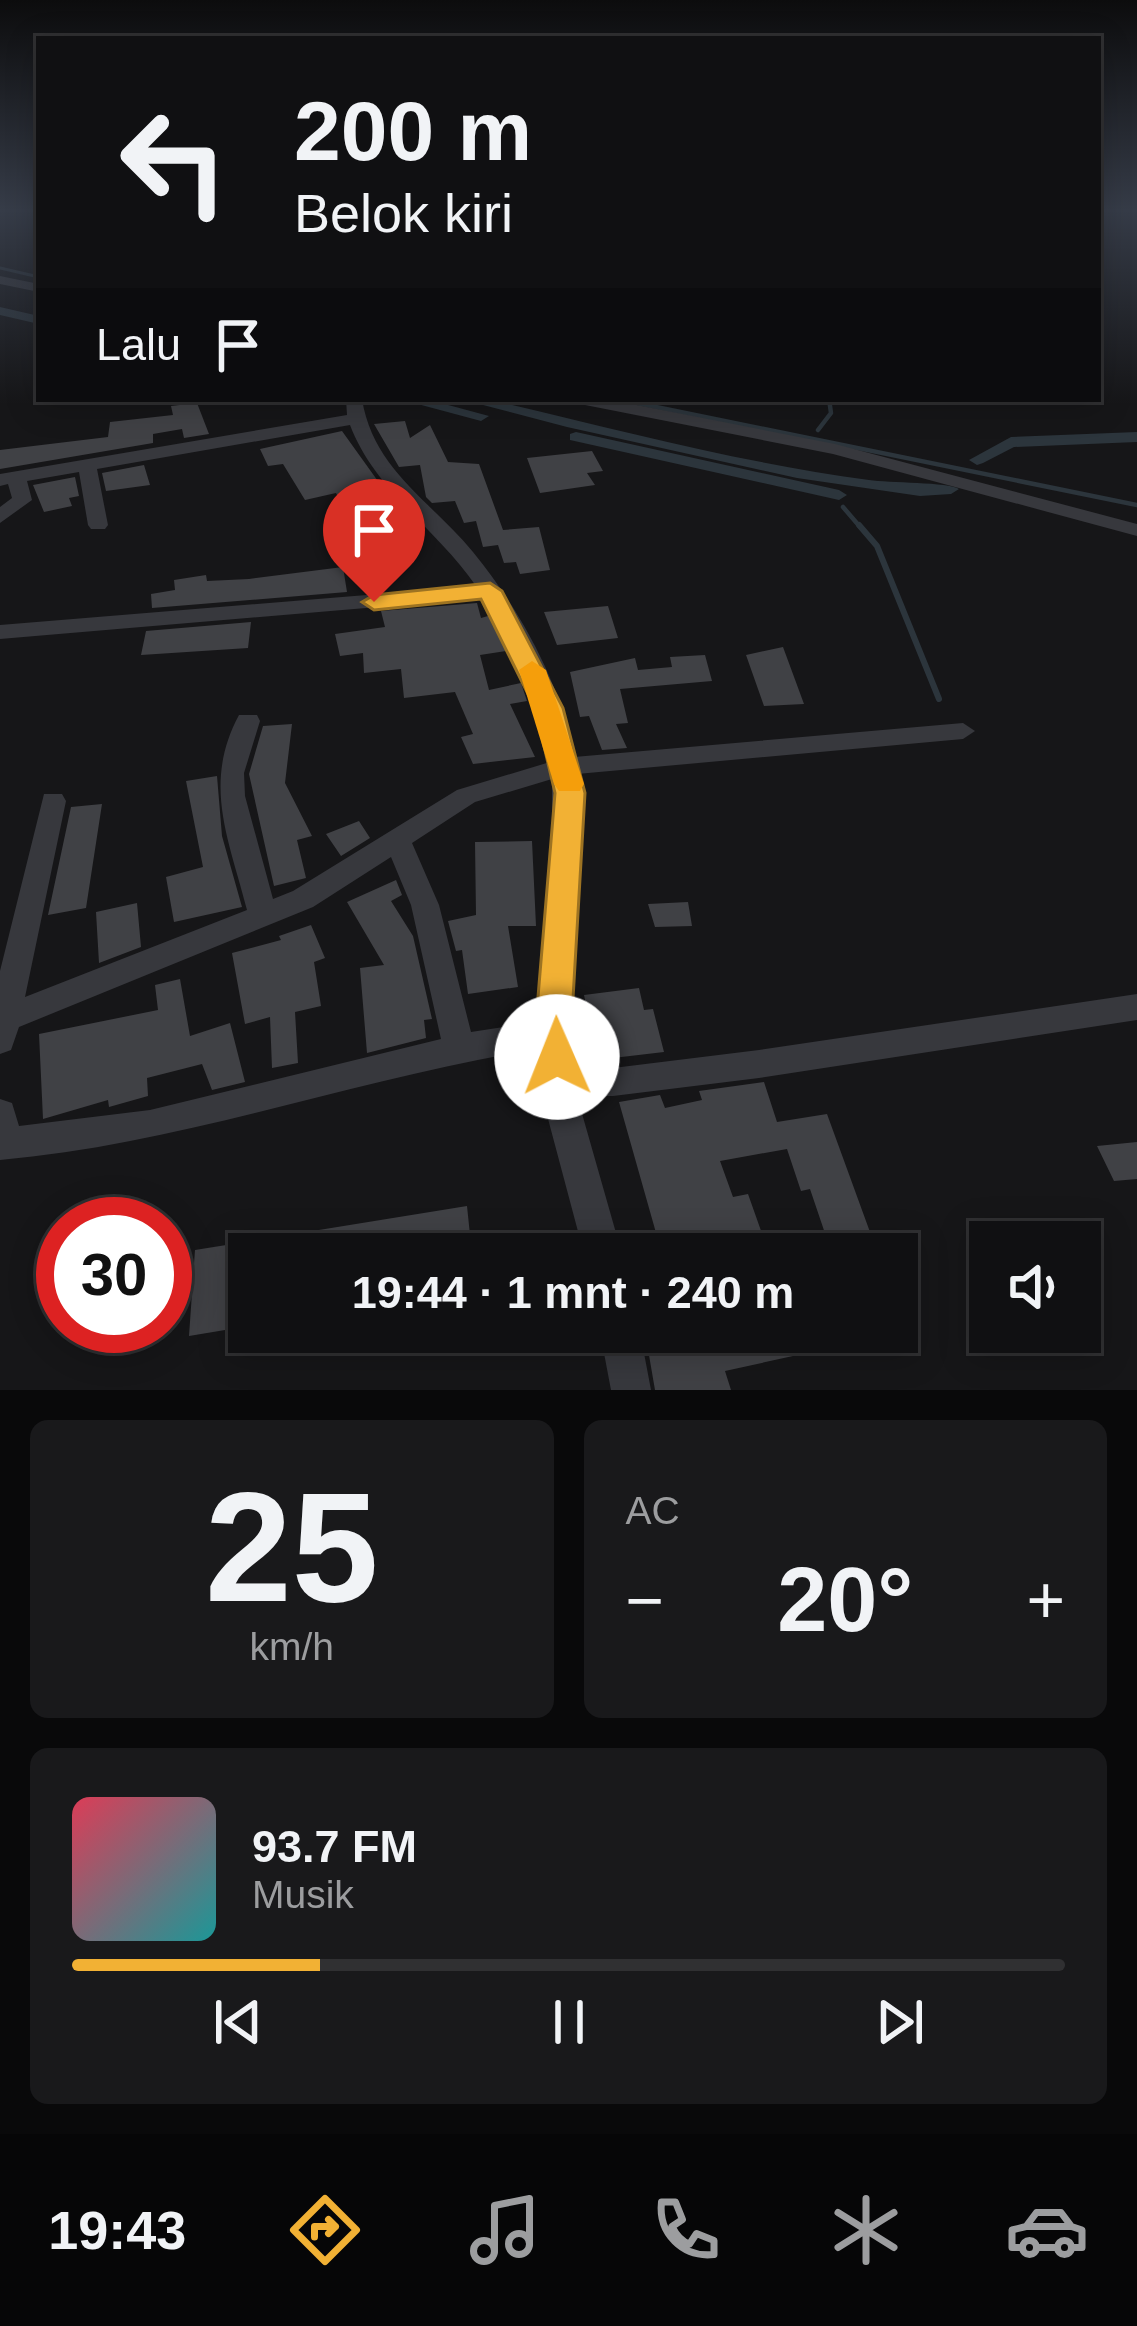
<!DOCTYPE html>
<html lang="id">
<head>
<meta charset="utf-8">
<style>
	:root { --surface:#101012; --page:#19191b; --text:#f1f3f6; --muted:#9c9d9f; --line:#303032; --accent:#f2b134 }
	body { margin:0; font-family:Helvetica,sans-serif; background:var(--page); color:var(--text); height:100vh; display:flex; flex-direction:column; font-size:45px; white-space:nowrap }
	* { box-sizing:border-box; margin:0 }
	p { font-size:39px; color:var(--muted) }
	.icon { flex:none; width:66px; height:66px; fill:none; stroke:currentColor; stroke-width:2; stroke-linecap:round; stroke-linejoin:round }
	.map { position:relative; height:1390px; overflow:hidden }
	.panel { display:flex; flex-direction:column; gap:30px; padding:30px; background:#09090a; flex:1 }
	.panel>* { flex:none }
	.guide { position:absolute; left:36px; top:36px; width:1065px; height:366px; border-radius:0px; box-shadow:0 6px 30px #0003,0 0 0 3px var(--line); background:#101012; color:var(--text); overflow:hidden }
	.controls { position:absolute; left:969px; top:1221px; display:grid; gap:24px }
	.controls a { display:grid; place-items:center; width:132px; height:132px; border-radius:0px; background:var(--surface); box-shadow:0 6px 30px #0003,0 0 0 3px var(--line); font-size:60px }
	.speed { position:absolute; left:36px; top:1197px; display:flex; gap:24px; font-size:60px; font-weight:700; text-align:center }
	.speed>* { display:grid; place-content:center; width:156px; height:156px; border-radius:50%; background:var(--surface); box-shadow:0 6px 30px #0003,0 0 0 3px var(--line); line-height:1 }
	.speed .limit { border:18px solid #d22; background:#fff; color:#111 }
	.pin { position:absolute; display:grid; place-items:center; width:102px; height:102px; color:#fff; margin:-123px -51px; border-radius:50% 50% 50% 0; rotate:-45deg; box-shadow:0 0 12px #0007 }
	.pin .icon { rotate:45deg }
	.me { position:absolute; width:132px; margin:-66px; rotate:359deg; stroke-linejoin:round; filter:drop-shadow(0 0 9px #0008) }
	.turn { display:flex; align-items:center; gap:42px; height:252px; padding:0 60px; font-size:54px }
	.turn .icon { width:156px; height:156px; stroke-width:2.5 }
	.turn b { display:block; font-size:84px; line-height:102px }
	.then { display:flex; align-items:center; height:114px; padding:0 60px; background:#0003; gap:24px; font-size:45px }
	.big { font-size:90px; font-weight:700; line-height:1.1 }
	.panel .widget { flex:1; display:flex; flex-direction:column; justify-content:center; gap:18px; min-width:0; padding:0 42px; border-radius:18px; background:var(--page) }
	.panel .dial { align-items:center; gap:0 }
	.dial b { font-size:156px; line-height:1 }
	.song { display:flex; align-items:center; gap:36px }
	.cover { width:144px; height:144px; border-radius:18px; background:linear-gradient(135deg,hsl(350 70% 55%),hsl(180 70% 35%)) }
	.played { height:12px; border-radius:6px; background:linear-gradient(90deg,var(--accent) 25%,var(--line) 25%) }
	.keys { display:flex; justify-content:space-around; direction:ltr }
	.heat { display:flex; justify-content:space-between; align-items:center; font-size:66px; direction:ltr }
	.panel .tiles { flex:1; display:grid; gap:30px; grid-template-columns:1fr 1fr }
	.widget:last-child { grid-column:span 2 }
	.trip { position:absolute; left:228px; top:1233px; width:690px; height:120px; border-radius:0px; background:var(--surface); box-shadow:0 6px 30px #0003,0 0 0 3px var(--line); font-weight:700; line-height:120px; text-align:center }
	.menu { display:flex; height:192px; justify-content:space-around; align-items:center; background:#060607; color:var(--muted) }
	.menu .icon { width:84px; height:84px }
	.menu .selected { color:var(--accent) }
	.menu b { font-size:54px; color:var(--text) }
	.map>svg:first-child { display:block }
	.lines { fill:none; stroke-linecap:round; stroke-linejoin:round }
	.stream-far2 { stroke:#2c353c; stroke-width:3 }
	.stream-far1 { stroke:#2c353c; stroke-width:4.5 }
	.stream { stroke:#2c353c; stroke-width:6 }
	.canal { fill:#2c353c; fill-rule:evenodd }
	.building { fill:#404145 }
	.minor { fill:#37383d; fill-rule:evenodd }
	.route { fill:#f2b134; stroke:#9d7322; stroke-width:3 }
	.slow { fill:#f59e0b }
</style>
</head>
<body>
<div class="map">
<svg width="1137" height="1390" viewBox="0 0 1137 1390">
	<rect width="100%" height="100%" fill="#161618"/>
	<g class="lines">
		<path class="stream-far2" d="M 0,268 L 39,277"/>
		<path class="stream-far1" d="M 617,399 L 1137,505
			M 818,430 L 831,413 L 829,399
			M 843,507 L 861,528"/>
		<path class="stream" d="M 859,525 L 877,546 L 939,699"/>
		<path class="canal" d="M 0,307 L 39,316 L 39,324 L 0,315 Z
			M 399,399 L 426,399 L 489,416 L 481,421 Z
			M 460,399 L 487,399 C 613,428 740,463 869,480 C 888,483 949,482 959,489 L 951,494 L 920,496 L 797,478 L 567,427 Z
			M 576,432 L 839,490 L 847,495 L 839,500 L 570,440 L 570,434 Z
			M 1137,432 L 1137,442 L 1014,447 L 983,463 L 977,465 L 969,460 L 1011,437 Z"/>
	</g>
	<path class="building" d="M 197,403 L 209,434 L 184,438 L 182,429 L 153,434 L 153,443 L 0,469 L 0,450 L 108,437 L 110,422 L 173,415 L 171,406 Z
		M 405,421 L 410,438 L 430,425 L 448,462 L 479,464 L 503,530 L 539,527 L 550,570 L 520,574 L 516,562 L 504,563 L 498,545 L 483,547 L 476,521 L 464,523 L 455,501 L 432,503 L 426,497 L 420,465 L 399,467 L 374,424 Z
		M 342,431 L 380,484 L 370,486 L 377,498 L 342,505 L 336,493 L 305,500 L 283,464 L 268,466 L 260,449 Z
		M 592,451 L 603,471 L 587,473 L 595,485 L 540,493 L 527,458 Z
		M 144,465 L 150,485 L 106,491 L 102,473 Z
		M 75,477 L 79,496 L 69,498 L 72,506 L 44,512 L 33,485 Z
		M 343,567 L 347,592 L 152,608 L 151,594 L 175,590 L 174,580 L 206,575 L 207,581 L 249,579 Z
		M 477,603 L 481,618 L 488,616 L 506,651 L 480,655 L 489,690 L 521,683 L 527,701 L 510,704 L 535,757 L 473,764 L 461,737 L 473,734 L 455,692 L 404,698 L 401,669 L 364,673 L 363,653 L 340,656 L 335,634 L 385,627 L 381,611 Z
		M 608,606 L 618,638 L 557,645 L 544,612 Z
		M 251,622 L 248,648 L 141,655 L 146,631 Z
		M 783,647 L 804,704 L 764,706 L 746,655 Z
		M 705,655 L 712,681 L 620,689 L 628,723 L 616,724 L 627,748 L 602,750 L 589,716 L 580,717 L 570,672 L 635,658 L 638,670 L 672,667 L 670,657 Z
		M 292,724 L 285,783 L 312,836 L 297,840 L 306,878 L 274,886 L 249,774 L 263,726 Z
		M 217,776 L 222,836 L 242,907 L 174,922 L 166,877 L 203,867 L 186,781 Z
		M 102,804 L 86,908 L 48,915 L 71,807 Z
		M 359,821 L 370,838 L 341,856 L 326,834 Z
		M 532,841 L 536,926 L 508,926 L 518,987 L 468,994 L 462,950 L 456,951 L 448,921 L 476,915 L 475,842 Z
		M 396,880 L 402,895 L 391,901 L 413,936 L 432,1019 L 424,1020 L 426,1038 L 367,1053 L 360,968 L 384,965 L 347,902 Z
		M 688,902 L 692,926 L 655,927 L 648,904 Z
		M 137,903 L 141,947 L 99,963 L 96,912 Z
		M 311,925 L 325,958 L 314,962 L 321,1006 L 295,1012 L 298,1063 L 272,1068 L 270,1017 L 245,1024 L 232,953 L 281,940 L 279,936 Z
		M 180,979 L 190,1036 L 230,1023 L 245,1082 L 212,1090 L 202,1064 L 147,1078 L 148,1096 L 109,1107 L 108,1100 L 43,1119 L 39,1034 L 158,1010 L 155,985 Z
		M 639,988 L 644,1010 L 653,1009 L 664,1052 L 579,1062 L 574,1031 L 591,1029 L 584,995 Z
		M 764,1082 L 777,1122 L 827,1114 L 878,1254 L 832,1254 L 810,1189 L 801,1191 L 787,1149 L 720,1161 L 733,1197 L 748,1194 L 765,1242 L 710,1254 L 662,1254 L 619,1102 L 660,1095 L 665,1108 L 702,1100 L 699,1091 Z
		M 1137,1142 L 1137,1179 L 1114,1181 L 1097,1146 Z
		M 467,1206 L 472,1254 L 249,1254 L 249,1326 L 189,1336 L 195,1250 Z
		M 645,1332 L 784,1332 L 793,1356 L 725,1371 L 731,1390 L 655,1390 Z"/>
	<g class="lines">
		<path class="minor" d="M 0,276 L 39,284 L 39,292 L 0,284 Z
			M 346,399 L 362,399 C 373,469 431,501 473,552 C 519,608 562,685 574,757 L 963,723 L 975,731 L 963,739 L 577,774 C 594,871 558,969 572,1067 L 613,1068 L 759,1050 L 1137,994 L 1137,1020 L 759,1078 L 613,1096 L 577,1096 L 622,1254 L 584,1254 L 547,1115 L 538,1049 C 357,1078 183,1144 0,1160 L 0,1099 L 12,1103 L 19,1126 L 150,1110 L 441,1039 L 411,905 L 391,857 L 313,907 L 19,1027 L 11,1050 L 0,1054 L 0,971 L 44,794 L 62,794 L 66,801 L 25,997 L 247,910 C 229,839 202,784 239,715 L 257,715 L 260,721 L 244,773 L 245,796 L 273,899 L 293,891 L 457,790 L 550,762 L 527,684 L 484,598 L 0,639 L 0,625 L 476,586 C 437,529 375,491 350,425 L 97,469 L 108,525 L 105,529 L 91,529 L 88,525 L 79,472 L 27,481 L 32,500 L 0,523 L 0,507 L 12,498 L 8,484 L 0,486 L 0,474 L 347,415 ZM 552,779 L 552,867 L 537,1022 L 471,1032 L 439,905 L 412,843 L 475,802 Z
			M 572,399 L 606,399 L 835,444 L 1137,524 L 1137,536 L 833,454 L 580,404 Z
			M 600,1332 L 640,1332 L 651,1390 L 611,1390 Z"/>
	</g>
	<linearGradient id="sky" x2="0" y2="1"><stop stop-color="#0c0c0d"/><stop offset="0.52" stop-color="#363c48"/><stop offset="1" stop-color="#363c48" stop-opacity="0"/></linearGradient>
	<rect width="1137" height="404" fill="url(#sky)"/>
	<path class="route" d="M 490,583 L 502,591 L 563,708 L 585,793 L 571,1033 L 575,1057 L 570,1068 L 557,1073 L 544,1068 L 535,1033 L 555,793 L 535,708 L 481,599 L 374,610 L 362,602 L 374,595 Z"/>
	<path class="slow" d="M 532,661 L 546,670 L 584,784 L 580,791 L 559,791 L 554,784 L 519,670 Z"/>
</svg>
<div class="controls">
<a><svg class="icon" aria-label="sound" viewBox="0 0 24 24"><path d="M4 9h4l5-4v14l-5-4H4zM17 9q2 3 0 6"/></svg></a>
</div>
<div class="speed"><div class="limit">30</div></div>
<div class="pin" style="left:374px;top:602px;background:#d93025"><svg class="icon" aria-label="arrive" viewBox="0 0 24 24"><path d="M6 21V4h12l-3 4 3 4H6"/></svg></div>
<svg class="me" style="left:557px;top:1057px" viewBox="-20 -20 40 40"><circle r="19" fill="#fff"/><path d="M0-13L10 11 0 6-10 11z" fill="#f2b134"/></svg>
<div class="trip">19:44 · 1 mnt · 240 m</div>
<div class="guide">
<div class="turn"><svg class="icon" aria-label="left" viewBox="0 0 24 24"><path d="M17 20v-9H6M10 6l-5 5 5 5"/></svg><div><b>200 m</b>Belok kiri</div></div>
<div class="then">Lalu<svg class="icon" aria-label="arrive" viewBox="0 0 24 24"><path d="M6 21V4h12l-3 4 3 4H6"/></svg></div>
</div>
</div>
<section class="panel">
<div class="tiles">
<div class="widget dial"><b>25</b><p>km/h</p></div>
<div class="widget"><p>AC</p>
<div class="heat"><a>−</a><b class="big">20°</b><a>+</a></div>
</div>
<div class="widget">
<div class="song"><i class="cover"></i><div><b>93.7 FM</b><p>Musik</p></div></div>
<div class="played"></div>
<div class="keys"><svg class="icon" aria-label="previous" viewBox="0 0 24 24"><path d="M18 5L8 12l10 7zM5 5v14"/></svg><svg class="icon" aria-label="pause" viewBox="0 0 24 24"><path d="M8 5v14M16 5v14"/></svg><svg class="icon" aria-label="next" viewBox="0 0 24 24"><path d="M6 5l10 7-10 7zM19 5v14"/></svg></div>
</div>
</div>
</section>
<nav class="menu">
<b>19:43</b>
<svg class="icon selected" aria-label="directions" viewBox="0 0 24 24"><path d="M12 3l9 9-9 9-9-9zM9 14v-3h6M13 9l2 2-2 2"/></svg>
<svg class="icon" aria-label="music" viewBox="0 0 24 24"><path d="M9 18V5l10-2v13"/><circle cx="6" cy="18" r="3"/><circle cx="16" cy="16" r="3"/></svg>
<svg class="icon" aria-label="phone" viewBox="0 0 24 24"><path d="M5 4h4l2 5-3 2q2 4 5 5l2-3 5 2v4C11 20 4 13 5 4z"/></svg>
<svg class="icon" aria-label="climate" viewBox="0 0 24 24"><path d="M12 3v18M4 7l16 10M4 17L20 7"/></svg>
<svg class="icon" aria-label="car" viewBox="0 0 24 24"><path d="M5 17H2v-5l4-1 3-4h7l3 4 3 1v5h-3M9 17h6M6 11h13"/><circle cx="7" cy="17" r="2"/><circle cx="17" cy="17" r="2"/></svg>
</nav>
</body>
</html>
